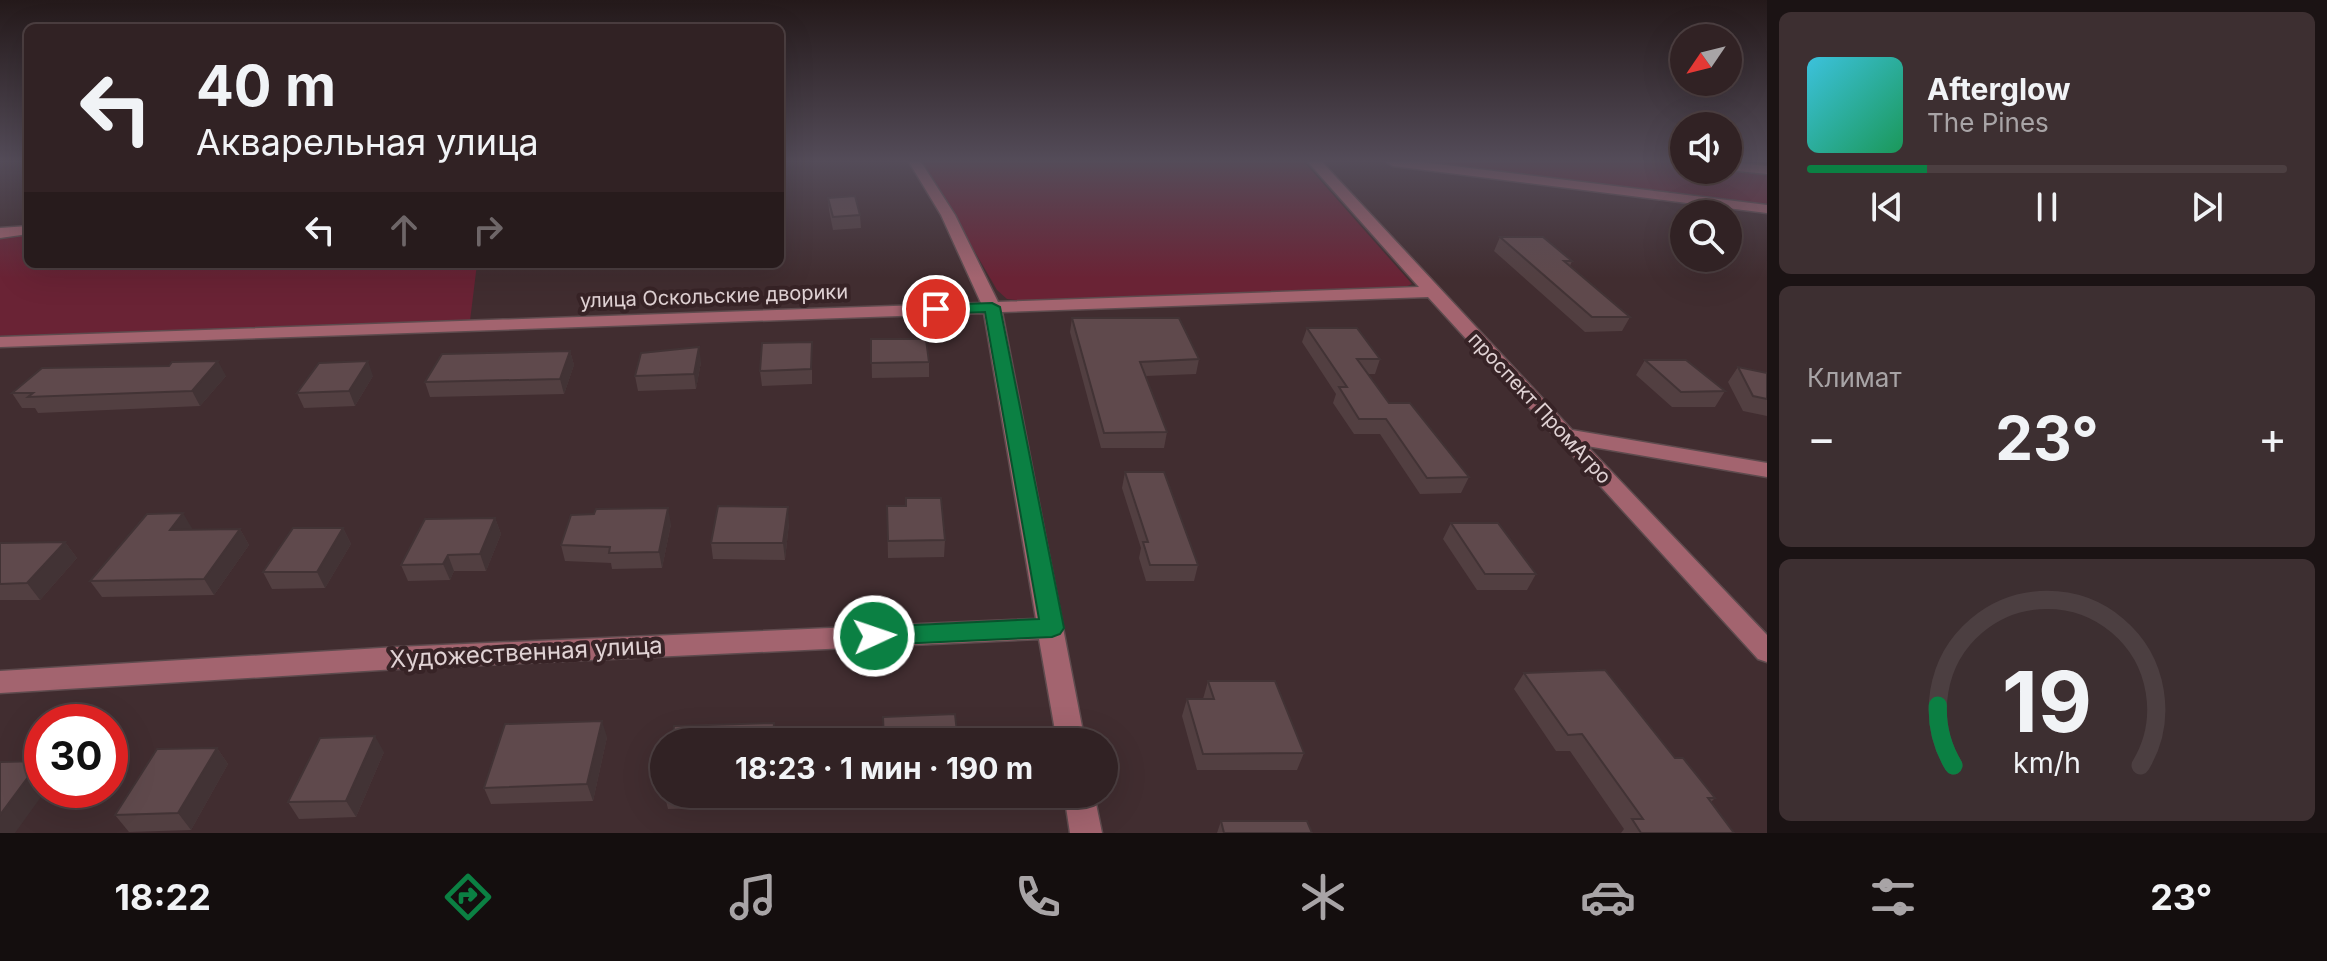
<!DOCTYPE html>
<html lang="ru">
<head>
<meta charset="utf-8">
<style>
	:root { --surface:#312224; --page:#3d2f31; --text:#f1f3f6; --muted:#a8a4a6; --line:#4c3f41; --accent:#0b8043 }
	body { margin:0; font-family:Inter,sans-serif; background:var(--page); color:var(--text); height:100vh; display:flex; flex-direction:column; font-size:30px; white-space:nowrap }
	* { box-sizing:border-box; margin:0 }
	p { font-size:26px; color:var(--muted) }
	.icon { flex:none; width:44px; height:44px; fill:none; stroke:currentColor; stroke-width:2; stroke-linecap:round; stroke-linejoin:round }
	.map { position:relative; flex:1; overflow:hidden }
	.side { display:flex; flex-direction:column; gap:12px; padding:12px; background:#1b1314; width:560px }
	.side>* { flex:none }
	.hud { position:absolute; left:24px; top:24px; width:760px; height:244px; border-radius:12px; box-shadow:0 8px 32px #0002,0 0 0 2px var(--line); background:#312224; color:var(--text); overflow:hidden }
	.needle { width:52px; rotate:235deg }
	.fabs { position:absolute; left:1670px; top:24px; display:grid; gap:16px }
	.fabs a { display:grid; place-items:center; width:72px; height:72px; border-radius:50%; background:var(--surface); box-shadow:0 8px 32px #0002,0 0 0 2px var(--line); font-size:40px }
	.speed { position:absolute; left:24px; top:704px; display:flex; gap:16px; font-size:40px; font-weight:700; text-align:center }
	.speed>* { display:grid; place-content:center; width:104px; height:104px; border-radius:50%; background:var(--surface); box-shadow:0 8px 32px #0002,0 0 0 2px var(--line); line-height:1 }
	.speed .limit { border:12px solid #d22; background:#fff; color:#111 }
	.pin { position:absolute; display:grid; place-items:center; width:68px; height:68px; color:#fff; margin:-34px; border:4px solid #fff; border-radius:50%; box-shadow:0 2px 8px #0007 }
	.me { position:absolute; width:88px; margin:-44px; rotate:87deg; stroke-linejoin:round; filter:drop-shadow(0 0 6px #0008) }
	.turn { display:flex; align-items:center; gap:28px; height:168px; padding:0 40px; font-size:36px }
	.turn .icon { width:104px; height:104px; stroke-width:2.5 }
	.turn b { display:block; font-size:56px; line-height:68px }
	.lanes { display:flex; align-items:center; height:76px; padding:0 40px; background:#0003; justify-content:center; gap:40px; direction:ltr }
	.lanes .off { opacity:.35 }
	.big { font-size:60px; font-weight:700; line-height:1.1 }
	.side .widget { flex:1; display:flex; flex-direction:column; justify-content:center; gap:12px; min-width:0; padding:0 28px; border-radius:12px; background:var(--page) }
	.side .dial { align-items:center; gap:0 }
	.dial svg { height:208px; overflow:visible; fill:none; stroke:var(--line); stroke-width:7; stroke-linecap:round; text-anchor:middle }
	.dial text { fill:var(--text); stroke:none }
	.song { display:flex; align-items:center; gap:24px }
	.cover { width:96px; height:96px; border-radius:12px; background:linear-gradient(135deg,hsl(190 70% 55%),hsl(150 70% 35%)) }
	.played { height:8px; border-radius:4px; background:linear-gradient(90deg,var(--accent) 25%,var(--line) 25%) }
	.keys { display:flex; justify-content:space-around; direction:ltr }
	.heat { display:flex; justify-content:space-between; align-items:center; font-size:44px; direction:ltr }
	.trip { position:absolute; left:650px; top:728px; width:468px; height:80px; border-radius:40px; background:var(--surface); box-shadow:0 8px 32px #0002,0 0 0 2px var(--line); font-weight:700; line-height:80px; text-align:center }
	.tab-bar { display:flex; height:128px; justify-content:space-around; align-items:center; background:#140e0e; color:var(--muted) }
	.tab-bar .icon { width:56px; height:56px }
	.tab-bar .current { color:var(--accent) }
	.tab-bar b { font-size:36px; color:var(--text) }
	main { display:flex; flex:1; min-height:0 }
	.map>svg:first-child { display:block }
	.green { fill:#6a2335 }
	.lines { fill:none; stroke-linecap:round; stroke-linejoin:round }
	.minor-casing { stroke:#5e4b4e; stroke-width:3 }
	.minor { fill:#a3646f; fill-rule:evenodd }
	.wall { fill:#523f41 }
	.shaded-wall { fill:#423335 }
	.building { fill:#5f494c; stroke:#423335; stroke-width:2 }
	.route { fill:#0b8043; stroke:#07532c; stroke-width:2 }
	.labels { text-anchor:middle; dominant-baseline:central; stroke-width:8; stroke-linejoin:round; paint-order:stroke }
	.street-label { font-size:20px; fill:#e0d2d4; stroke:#372326 }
	.near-street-label { font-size:24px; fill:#e0d2d4; stroke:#372326 }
</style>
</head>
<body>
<main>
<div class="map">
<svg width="1767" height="833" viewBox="0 0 1767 833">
	<rect width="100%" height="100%" fill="#412d30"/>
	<path class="green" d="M 923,162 L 1304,162 L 1412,284 L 1403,288 L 1025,301 L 1007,299 L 997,290 Z
		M 1423,162 L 1675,162 L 1684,163 L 1684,170 L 1767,173 L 1767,204 Z
		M 28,235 L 28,264 L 477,264 L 470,321 L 0,336 L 0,237 Z"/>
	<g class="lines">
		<g class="minor-casing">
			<path id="minor" d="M 909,162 L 921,162 L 955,215 L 998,302 L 1419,287 L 1308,162 L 1322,162 L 1572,430 L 1767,463 L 1767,477 L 1587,446 L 1767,635 L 1767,662 L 1758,659 L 1428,297 L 1002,312 L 1085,742 L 1057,742 L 1039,639 L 397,669 L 0,693 L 0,671 L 397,647 L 1036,619 L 984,313 L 0,347 L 0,337 L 981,303 L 941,215 Z
				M 1386,162 L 1421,162 L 1767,205 L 1767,213 L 1393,166 Z
				M 1728,162 L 1767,166 L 1767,174 L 1728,170 Z
				M 28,226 L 28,234 L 0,238 L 0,228 Z
				M 1064,794 L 1094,794 L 1102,833 L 1070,833 Z"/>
		</g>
		<use href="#minor" class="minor"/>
	</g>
	<path class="wall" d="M 828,198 L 860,215 L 861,228 L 833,230 L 829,210 Z
		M 1500,237 L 1572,261 L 1570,266 L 1630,317 L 1622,331 L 1585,332 L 1494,251 Z
		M 1072,318 L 1199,359 L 1196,374 L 1146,376 L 1167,432 L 1164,448 L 1101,448 L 1070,332 Z
		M 1307,328 L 1380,359 L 1375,374 L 1368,374 L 1389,403 L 1469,477 L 1461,493 L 1420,494 L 1380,434 L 1354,434 L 1333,403 L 1336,394 L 1302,342 Z
		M 871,339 L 929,362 L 929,377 L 872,378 Z
		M 570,351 L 574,365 L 564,394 L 430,397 L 425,382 Z
		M 812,356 L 812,384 L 762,386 L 760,371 Z
		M 1645,360 L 1725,391 L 1715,407 L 1672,407 L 1636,375 Z
		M 701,362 L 696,389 L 638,391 L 635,376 Z
		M 1738,367 L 1767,373 L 1767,416 L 1743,411 L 1728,382 Z
		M 226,376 L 200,406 L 38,413 L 35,408 L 22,408 L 12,393 Z
		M 373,376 L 355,406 L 304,408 L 297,393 Z
		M 1125,472 L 1198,565 L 1194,581 L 1146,581 L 1139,558 L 1141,548 L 1122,488 Z
		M 887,506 L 945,540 L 944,557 L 888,558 Z
		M 594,514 L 671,524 L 662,568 L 612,569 L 611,563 L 565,561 L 561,545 Z
		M 495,518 L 501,534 L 486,571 L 454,571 L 450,580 L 408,581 L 401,565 Z
		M 789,523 L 785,560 L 713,559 L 711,543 Z
		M 1451,523 L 1536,574 L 1527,590 L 1477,590 L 1443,539 Z
		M 343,528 L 351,544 L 325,588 L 272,589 L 263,572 Z
		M 240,529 L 249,545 L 214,595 L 102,597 L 90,581 L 193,530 Z
		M 65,542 L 77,558 L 40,600 L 0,600 L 0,543 Z
		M 1524,673 L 1675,758 L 1715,798 L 1711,802 L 1734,833 L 1621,833 L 1624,829 L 1570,751 L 1556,751 L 1514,689 Z
		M 1208,681 L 1304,753 L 1297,770 L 1197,770 L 1182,716 L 1187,699 L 1203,699 Z
		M 607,737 L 593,801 L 491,804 L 484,788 Z
		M 217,748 L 228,764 L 191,830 L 129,832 L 115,815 Z
		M 384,752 L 356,817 L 299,819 L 288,802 Z
		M 664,790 L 664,794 L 773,794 L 772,806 L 668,809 L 664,793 Z
		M 854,794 L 973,794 L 972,801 L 855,805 Z
		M 1221,821 L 1312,833 L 1217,833 Z"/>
	<path class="shaded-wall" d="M 699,347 L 701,362 L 696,389 L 694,374 Z
		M 570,351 L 574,365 L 564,394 L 560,379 Z
		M 218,361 L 226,376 L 200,406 L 192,391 Z
		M 368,361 L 373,376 L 355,406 L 349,391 Z
		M 788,507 L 789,523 L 785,560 L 783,543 Z
		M 668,508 L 671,524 L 662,568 L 659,552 Z
		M 183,513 L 193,530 L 170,530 Z
		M 495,518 L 501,534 L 486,571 L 480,554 Z
		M 343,528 L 351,544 L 325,588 L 317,572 Z
		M 240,529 L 249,545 L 214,595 L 204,579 Z
		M 65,542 L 77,558 L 40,600 L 27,583 Z
		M 448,555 L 454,571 L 450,580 L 443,564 Z
		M 602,721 L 607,737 L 593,801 L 587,784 Z
		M 375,736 L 384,752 L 356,817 L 346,801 Z
		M 217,748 L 228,764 L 191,830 L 178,813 Z
		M 40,761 L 42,763 L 42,790 L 46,790 L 15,833 L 0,833 L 0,815 Z"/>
	<path class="building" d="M 855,196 L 860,215 L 833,217 L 828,198 Z
		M 1500,237 L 1543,237 L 1572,261 L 1564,261 L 1630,317 L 1592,317 Z
		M 1072,318 L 1179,318 L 1199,359 L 1140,362 L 1167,432 L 1104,433 Z
		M 1307,328 L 1357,328 L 1380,359 L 1357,359 L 1389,403 L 1410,403 L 1469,477 L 1427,478 L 1386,419 L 1359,419 L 1339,387 L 1347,387 Z
		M 871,339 L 926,339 L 929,362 L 871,363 Z
		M 812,342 L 811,369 L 760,371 L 762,343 Z
		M 699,347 L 694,374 L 635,376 L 641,353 Z
		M 570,351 L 560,379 L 425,382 L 442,354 Z
		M 1645,360 L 1686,360 L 1725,391 L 1681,392 Z
		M 218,361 L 192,391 L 28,397 L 33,393 L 12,393 L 42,368 L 169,366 L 172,362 Z
		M 368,361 L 349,391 L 297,393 L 319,363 Z
		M 1738,367 L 1767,373 L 1767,399 L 1753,396 Z
		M 1125,472 L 1164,472 L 1198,565 L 1150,565 L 1143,542 L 1148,542 Z
		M 906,498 L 941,498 L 945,540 L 888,541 L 887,506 L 906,506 Z
		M 718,506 L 788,507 L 783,543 L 711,543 Z
		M 668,508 L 659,552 L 609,553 L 610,547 L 561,545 L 571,515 L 594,514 L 596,509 Z
		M 183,513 L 170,530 L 240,529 L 204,579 L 90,581 L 147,514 Z
		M 495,518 L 480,554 L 448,555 L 443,564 L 401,565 L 425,519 Z
		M 1451,523 L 1498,523 L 1536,574 L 1485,574 Z
		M 293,528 L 343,528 L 317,572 L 263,572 Z
		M 65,542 L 27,583 L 0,584 L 0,543 Z
		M 1605,670 L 1675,758 L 1683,758 L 1715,798 L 1708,798 L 1734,833 L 1641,833 L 1632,819 L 1643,819 L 1582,734 L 1568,735 L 1524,673 Z
		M 1208,681 L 1275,681 L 1304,753 L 1203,754 L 1187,699 L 1214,699 Z
		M 955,714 L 958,742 L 884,742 L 883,717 Z
		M 602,721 L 587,784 L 484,788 L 505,724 Z
		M 774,723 L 773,742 L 672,742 L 674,726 Z
		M 375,736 L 346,801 L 288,802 L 320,738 Z
		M 217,748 L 178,813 L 115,815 L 157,749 Z
		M 40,761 L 0,815 L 0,762 Z
		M 1221,821 L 1307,821 L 1312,833 L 1224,833 Z"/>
	<linearGradient id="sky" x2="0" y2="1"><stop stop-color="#24191a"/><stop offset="0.58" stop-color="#544c59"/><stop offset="1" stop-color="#544c59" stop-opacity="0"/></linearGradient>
	<rect width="1767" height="278" fill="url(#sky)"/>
	<path class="route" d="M 992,303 L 1000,307 L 1064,628 L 1060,634 L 1052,637 L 874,645 L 866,643 L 862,636 L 866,630 L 874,627 L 1039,619 L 985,312 L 936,314 L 928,309 L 936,305 Z"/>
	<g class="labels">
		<g class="street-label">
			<text transform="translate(714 296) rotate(-2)">улица Оскольские дворики</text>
			<text transform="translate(1540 408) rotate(47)">проспект ПромАгро</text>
		</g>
		<g class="near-street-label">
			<text transform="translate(526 652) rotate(-3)">Художественная улица</text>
		</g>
	</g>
</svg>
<div class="fabs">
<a><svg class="needle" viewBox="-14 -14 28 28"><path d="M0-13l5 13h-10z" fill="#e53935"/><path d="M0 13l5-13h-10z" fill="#a8a4a6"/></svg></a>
<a><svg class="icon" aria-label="sound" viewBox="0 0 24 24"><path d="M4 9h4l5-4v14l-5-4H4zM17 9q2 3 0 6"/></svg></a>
<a><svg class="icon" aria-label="search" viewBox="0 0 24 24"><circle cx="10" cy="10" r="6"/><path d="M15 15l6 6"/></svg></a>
</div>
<div class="speed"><div class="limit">30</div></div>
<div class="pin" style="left:936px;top:309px;background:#d93025"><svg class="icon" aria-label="arrive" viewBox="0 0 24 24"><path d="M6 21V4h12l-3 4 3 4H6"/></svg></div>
<svg class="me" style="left:874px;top:636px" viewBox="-20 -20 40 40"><circle r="17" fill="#0b8043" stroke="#fff" stroke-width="3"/><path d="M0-11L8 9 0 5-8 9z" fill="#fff"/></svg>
<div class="trip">18:23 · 1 мин · 190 m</div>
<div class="hud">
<div class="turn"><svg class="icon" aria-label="left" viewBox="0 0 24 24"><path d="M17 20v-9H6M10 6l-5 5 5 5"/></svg><div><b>40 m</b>Акварельная улица</div></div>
<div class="lanes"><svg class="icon" aria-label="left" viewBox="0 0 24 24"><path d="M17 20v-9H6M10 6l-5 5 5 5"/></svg><svg class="icon off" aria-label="ahead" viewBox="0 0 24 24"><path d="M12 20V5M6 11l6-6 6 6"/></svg><svg class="icon off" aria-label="right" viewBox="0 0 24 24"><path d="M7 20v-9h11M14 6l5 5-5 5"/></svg></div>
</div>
</div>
<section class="side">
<div class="widget">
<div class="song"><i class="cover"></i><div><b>Afterglow</b><p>The Pines</p></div></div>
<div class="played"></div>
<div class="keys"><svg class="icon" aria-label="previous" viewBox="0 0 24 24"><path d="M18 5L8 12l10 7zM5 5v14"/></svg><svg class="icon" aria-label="pause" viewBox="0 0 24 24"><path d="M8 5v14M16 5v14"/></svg><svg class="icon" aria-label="next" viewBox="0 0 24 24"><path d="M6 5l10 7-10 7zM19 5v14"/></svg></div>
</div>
<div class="widget"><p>Климат</p>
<div class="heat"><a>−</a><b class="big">23°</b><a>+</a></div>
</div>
<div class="widget dial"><svg viewBox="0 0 100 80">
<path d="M14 69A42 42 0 1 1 86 69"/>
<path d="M14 69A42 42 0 0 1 8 46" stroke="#0b8043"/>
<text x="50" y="56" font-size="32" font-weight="700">19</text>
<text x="50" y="72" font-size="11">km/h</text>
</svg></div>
</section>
</main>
<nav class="tab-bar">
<b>18:22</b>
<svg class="icon current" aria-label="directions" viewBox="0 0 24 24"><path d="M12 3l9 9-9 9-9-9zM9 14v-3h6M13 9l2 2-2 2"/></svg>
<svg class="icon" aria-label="music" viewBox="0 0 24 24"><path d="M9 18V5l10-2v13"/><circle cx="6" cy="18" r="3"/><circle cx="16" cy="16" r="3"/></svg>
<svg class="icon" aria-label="phone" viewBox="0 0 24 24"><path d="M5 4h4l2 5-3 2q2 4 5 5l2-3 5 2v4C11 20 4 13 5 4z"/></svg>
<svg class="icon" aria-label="climate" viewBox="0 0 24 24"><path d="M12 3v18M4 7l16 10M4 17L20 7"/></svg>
<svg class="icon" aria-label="car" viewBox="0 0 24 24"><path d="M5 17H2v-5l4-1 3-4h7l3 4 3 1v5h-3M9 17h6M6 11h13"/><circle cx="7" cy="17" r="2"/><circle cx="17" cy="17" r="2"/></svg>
<svg class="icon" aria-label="filters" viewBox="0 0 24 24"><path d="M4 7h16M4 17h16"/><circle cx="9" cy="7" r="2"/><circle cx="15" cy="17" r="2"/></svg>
<b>23°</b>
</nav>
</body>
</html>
